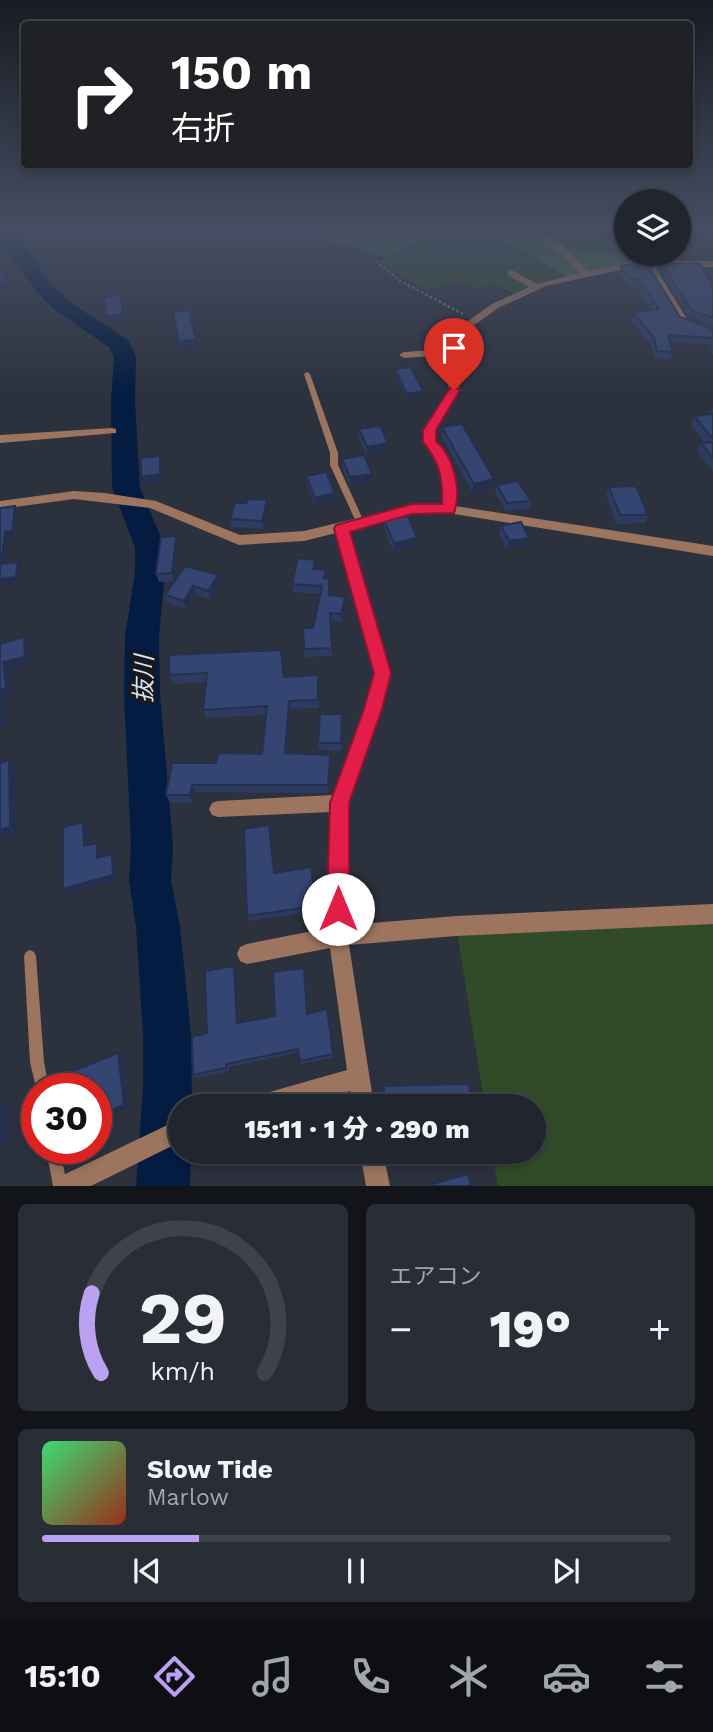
<!DOCTYPE html>
<html lang="ja">
<head>
<meta charset="utf-8">
<style>
	:root { --surface:#21252e; --page:#292d36; --text:#f1f3f6; --muted:#a2a5aa; --line:#3e424a; --accent:#bca0f2 }
	body { margin:0; font-family:"Work Sans","Noto Sans JP",sans-serif; background:var(--page); color:var(--text); height:100vh; display:flex; flex-direction:column; font-size:26px; white-space:nowrap }
	* { box-sizing:border-box; margin:0 }
	p { font-size:23px; color:var(--muted) }
	.icon { flex:none; width:38px; height:38px; fill:none; stroke:currentColor; stroke-width:2; stroke-linecap:round; stroke-linejoin:round }
	.map { position:relative; height:1186px; overflow:hidden }
	.sheet { display:flex; flex-direction:column; gap:18px; padding:18px; background:#121419; flex:1 }
	.sheet>* { flex:none }
	.guide { position:absolute; left:21px; top:21px; width:672px; height:147px; border-radius:7px; box-shadow:0 4px 10px #0003,0 0 0 2px var(--line); background:#202124; color:#fff; overflow:hidden }
	.buttons { position:absolute; left:614px; top:189px; display:grid; gap:14px }
	.buttons a { display:grid; place-items:center; width:77px; height:77px; border-radius:50%; background:var(--surface); box-shadow:0 4px 10px #0003,0 0 0 2px var(--line); font-size:35px }
	.speed { position:absolute; left:21px; top:1073px; display:flex; gap:14px; font-size:35px; font-weight:700; text-align:center }
	.speed>* { display:grid; place-content:center; width:91px; height:91px; border-radius:50%; background:var(--surface); box-shadow:0 4px 10px #0003,0 0 0 2px var(--line); line-height:1 }
	.speed .limit { border:10px solid #d22; background:#fff; color:#111 }
	.pin { position:absolute; display:grid; place-items:center; width:60px; height:60px; color:#fff; margin:-72px -30px; border-radius:50% 50% 50% 0; rotate:-45deg; box-shadow:0 0 7px #0007 }
	.pin .icon { rotate:45deg }
	.me { position:absolute; width:77px; margin:-38px; rotate:0deg; stroke-linejoin:round; filter:drop-shadow(0 0 5px #0008) }
	.turn { display:flex; align-items:center; gap:24px; height:147px; padding:0 35px; font-size:32px }
	.turn .icon { width:91px; height:91px; stroke-width:2.5 }
	.turn b { display:block; font-size:49px; line-height:60px }
	.big { font-size:52px; font-weight:800; line-height:1.1 }
	.sheet .tile { flex:1; display:flex; flex-direction:column; justify-content:center; gap:10px; min-width:0; padding:0 24px; border-radius:10px; background:var(--page) }
	.sheet .dial { align-items:center; gap:0 }
	.dial svg { height:182px; overflow:visible; fill:none; stroke:var(--line); stroke-width:7; stroke-linecap:round; text-anchor:middle }
	.dial text { fill:var(--text); stroke:none }
	.song { display:flex; align-items:center; gap:21px }
	.cover { width:84px; height:84px; border-radius:10px; background:linear-gradient(135deg,hsl(140 70% 55%),hsl(10 70% 35%)) }
	.played { height:7px; border-radius:4px; background:linear-gradient(90deg,var(--accent) 25%,var(--line) 25%) }
	.keys { display:flex; justify-content:space-around; direction:ltr }
	.heat { display:flex; justify-content:space-between; align-items:center; font-size:38px; direction:ltr }
	.sheet .tiles { flex:1; display:grid; gap:18px; grid-template-columns:1fr 1fr }
	.tile:last-child { grid-column:span 2 }
	.trip { position:absolute; left:168px; top:1094px; width:378px; height:70px; border-radius:35px; background:var(--surface); box-shadow:0 4px 10px #0003,0 0 0 2px var(--line); font-weight:800; line-height:70px; text-align:center }
	.dock { display:flex; height:112px; justify-content:space-around; align-items:center; background:#0d0f12; color:var(--muted) }
	.dock .icon { width:49px; height:49px }
	.dock .active { color:var(--accent) }
	.dock b { font-size:32px; color:var(--text) }
	.map>svg:first-child { display:block }
	.green { fill:#314b29 }
	.forest { fill:#48693e }
	.lines { fill:none; stroke-linecap:round; stroke-linejoin:round }
	.river { fill:#041c41; fill-rule:evenodd }
	.path { stroke:#6d727d; stroke-width:2.5; stroke-dasharray:2.5 2.5; stroke-linecap:butt }
	.service { fill:#9d755e; fill-rule:evenodd }
	.minor { fill:#9d755e; fill-rule:evenodd }
	.wall { fill:#2e3b61 }
	.shaded-wall { fill:#25304f }
	.building { fill:#354571; stroke:#25304f; stroke-width:2 }
	.route { fill:#e11d48; stroke:#92132f; stroke-width:2 }
	.labels { text-anchor:middle; dominant-baseline:central; stroke-width:7; stroke-linejoin:round; paint-order:stroke }
	.water-label { font-size:24px; font-style:italic; fill:#dbe4f2; stroke:#17191f }
</style>
</head>
<body>
<div class="map">
<svg width="713" height="1186" viewBox="0 0 713 1186">
	<rect width="100%" height="100%" fill="#2c313e"/>
	<path class="green" d="M 543,229 L 626,229 L 626,252 L 562,249 Z
		M 479,230 L 513,242 L 566,278 L 516,294 L 496,285 L 478,288 L 457,282 L 425,290 L 379,261 L 436,232 Z
		M 713,914 L 713,1186 L 498,1186 L 492,1152 L 534,1152 L 534,1106 L 485,1106 L 456,926 Z"/>
	<path class="forest" d="M 289,229 L 542,229 L 562,249 L 667,254 L 667,263 L 567,277 C 527,253 486,219 435,233 C 419,237 401,249 386,257 Z"/>
	<g class="lines">
		<path class="river" d="M 0,229 L 10,229 L 25,245 L 49,282 L 68,301 L 128,340 L 136,357 L 135,400 L 140,488 L 165,547 L 165,573 L 159,636 L 160,694 L 173,846 L 171,880 L 180,927 L 191,1034 L 192,1106 L 180,1106 L 180,1152 L 191,1152 L 190,1186 L 136,1186 L 143,1088 L 143,1034 L 136,927 L 129,880 L 131,846 L 124,694 L 125,636 L 135,573 L 135,547 L 112,488 L 111,400 L 114,357 L 110,348 L 54,309 L 35,290 L 0,240 Z"/>
		<path class="path" d="M 376,261 L 400,281 L 463,314"/>
		<path class="service" d="M 307,372 L 310,374 L 338,453 L 338,465 L 365,524 L 364,526 L 361,527 L 357,524 L 330,465 L 330,453 L 304,374 Z
			M 30,950 L 34,952 L 36,956 L 44,1062 L 49,1088 L 37,1088 L 37,1092 L 30,1062 L 24,956 L 26,952 Z
			M 46,1148 L 60,1148 L 67,1186 L 53,1186 Z"/>
		<path class="minor" d="M 531,229 C 553,229 573,257 588,271 L 634,261 L 713,261 L 713,267 L 655,267 L 687,319 L 713,328 L 713,334 L 680,323 L 646,267 L 634,267 L 546,286 L 498,308 L 455,339 L 459,390 L 435,431 L 435,441 L 447,456 L 453,473 L 455,506 L 713,546 L 713,556 L 448,513 L 412,513 L 348,530 L 390,673 L 381,709 L 348,803 L 348,925 L 456,916 L 713,904 L 713,924 L 456,936 L 349,945 L 374,1106 L 352,1106 L 350,1091 L 299,1106 L 248,1106 L 251,1098 L 259,1095 L 347,1070 L 330,948 L 247,964 L 240,961 L 237,954 L 240,947 L 247,944 L 328,928 L 330,812 L 218,817 L 212,815 L 209,809 L 212,803 L 218,801 L 333,795 L 365,709 L 374,673 L 336,533 L 304,541 L 239,545 L 150,508 L 74,499 L 0,509 L 0,501 L 74,491 L 104,493 L 156,501 L 240,535 L 304,531 L 412,505 L 442,505 L 441,473 L 435,457 L 423,442 L 423,431 L 449,390 L 446,355 L 404,358 L 399,355 L 404,352 L 446,349 L 447,336 L 492,304 L 529,287 L 508,275 L 508,271 L 514,271 L 537,284 L 580,273 L 547,241 Z
			M 112,428 L 116,429 L 116,433 L 0,443 L 0,435 Z
			M 180,1119 L 180,1142 L 91,1186 L 53,1186 L 57,1178 Z
			M 360,1152 L 383,1152 L 390,1186 L 366,1186 Z"/>
	</g>
	<path class="wall" d="M 636,263 L 680,317 L 713,329 L 713,354 L 710,354 L 712,345 L 670,343 L 673,352 L 670,360 L 655,359 L 651,345 L 631,320 L 634,313 L 652,310 L 635,286 L 629,286 L 619,273 L 621,266 Z
		M 663,264 L 713,289 L 713,326 L 689,317 L 661,271 Z
		M 395,369 L 423,396 L 407,398 L 395,373 Z
		M 713,407 L 713,472 L 697,451 L 701,443 L 705,443 L 691,425 L 694,416 L 711,414 L 710,414 Z
		M 442,427 L 493,487 L 472,492 L 441,435 Z
		M 359,429 L 387,452 L 367,455 L 359,438 Z
		M 342,459 L 371,482 L 350,486 L 342,467 Z
		M 306,476 L 335,493 L 335,502 L 316,506 L 307,484 Z
		M 497,485 L 531,501 L 529,509 L 506,511 L 495,493 Z
		M 609,487 L 648,515 L 645,523 L 616,524 L 606,495 Z
		M 246,503 L 268,508 L 263,529 L 231,527 L 230,519 Z
		M 384,521 L 417,538 L 416,546 L 393,551 L 384,529 Z
		M 501,526 L 527,546 L 507,549 L 499,534 Z
		M 176,536 L 178,545 L 174,581 L 159,582 L 156,574 Z
		M 315,560 L 315,570 L 326,579 L 329,595 L 345,597 L 345,605 L 342,622 L 331,621 L 332,656 L 305,657 L 304,649 L 313,628 L 320,594 L 293,592 L 292,584 Z
		M 218,575 L 220,583 L 210,599 L 195,594 L 186,609 L 167,603 L 165,595 Z
		M 169,655 L 284,677 L 318,675 L 319,708 L 290,709 L 287,753 L 331,763 L 328,793 L 195,792 L 193,803 L 170,803 L 166,795 L 216,763 L 262,754 L 266,715 L 206,718 L 203,710 L 206,682 L 172,684 L 169,675 Z
		M 342,714 L 342,751 L 319,750 L 318,743 Z
		M 269,825 L 275,873 L 311,867 L 317,911 L 249,921 L 247,916 Z
		M 236,970 L 239,1023 L 275,1016 L 305,972 L 308,1014 L 327,1009 L 334,1057 L 301,1064 L 299,1052 L 229,1067 L 229,1071 L 196,1078 L 193,1075 L 207,1033 Z"/>
	<path class="shaded-wall" d="M 3,267 L 6,272 L 6,291 L 0,291 Z
		M 121,295 L 124,318 L 107,320 L 106,316 Z
		M 196,339 L 197,347 L 180,350 L 179,342 Z
		M 423,391 L 423,396 L 407,398 L 407,394 Z
		M 388,443 L 387,452 L 367,455 L 367,447 Z
		M 160,456 L 162,465 L 162,483 L 144,485 L 141,477 Z
		M 372,474 L 371,482 L 350,486 L 350,477 Z
		M 494,479 L 493,487 L 472,492 L 474,484 Z
		M 335,493 L 335,502 L 316,506 L 315,498 Z
		M 267,500 L 268,508 L 263,529 L 262,521 Z
		M 15,506 L 17,511 L 15,536 L 8,538 L 4,569 L 1,564 L 5,532 Z
		M 176,536 L 178,545 L 174,581 L 172,573 Z
		M 417,538 L 416,546 L 393,551 L 394,543 Z
		M 529,538 L 527,546 L 507,549 L 509,541 Z
		M 18,562 L 21,567 L 19,582 L 0,585 L 0,579 Z
		M 218,575 L 220,583 L 210,599 L 208,591 Z
		M 193,586 L 195,594 L 186,609 L 184,601 Z
		M 345,597 L 345,605 L 342,622 L 341,614 Z
		M 24,637 L 29,645 L 30,664 L 8,670 L 12,695 L 5,697 L 7,724 L 0,726 L 0,690 L 3,662 Z
		M 289,701 L 290,709 L 286,761 L 285,753 Z
		M 330,755 L 331,763 L 328,793 L 328,785 Z
		M 9,760 L 15,767 L 16,834 L 0,839 L 0,830 Z
		M 192,785 L 195,792 L 193,803 L 190,795 Z
		M 83,822 L 88,828 L 89,852 L 84,846 Z
		M 269,825 L 271,831 L 275,879 L 274,873 Z
		M 97,843 L 101,849 L 102,864 L 97,858 Z
		M 112,854 L 116,860 L 118,881 L 69,894 L 63,889 Z
		M 234,966 L 236,970 L 239,1027 L 237,1023 Z
		M 118,1053 L 123,1056 L 129,1107 L 96,1120 L 96,1116 Z
		M 2,1101 L 10,1103 L 10,1143 L 0,1147 Z"/>
	<path class="building" d="M 636,263 L 648,265 L 680,317 L 713,329 L 713,338 L 668,335 L 673,352 L 657,351 L 654,338 L 634,313 L 659,309 L 638,279 L 631,279 L 621,266 Z
		M 700,263 L 713,289 L 713,318 L 691,310 L 663,264 Z
		M 0,267 L 3,267 L 4,285 L 0,286 Z
		M 121,295 L 123,314 L 106,316 L 104,297 Z
		M 189,310 L 196,339 L 179,342 L 173,312 Z
		M 411,367 L 423,391 L 407,394 L 395,369 Z
		M 713,414 L 713,439 L 694,416 Z
		M 462,424 L 494,479 L 474,484 L 442,427 Z
		M 380,426 L 388,443 L 367,447 L 359,429 Z
		M 713,442 L 713,458 L 701,443 Z
		M 364,455 L 372,474 L 350,477 L 342,459 Z
		M 160,456 L 160,474 L 141,477 L 141,458 Z
		M 326,472 L 335,493 L 315,498 L 306,476 Z
		M 518,481 L 531,501 L 507,503 L 497,485 Z
		M 636,486 L 648,515 L 620,515 L 609,487 Z
		M 248,499 L 267,500 L 262,521 L 230,519 L 235,503 L 246,503 Z
		M 15,506 L 12,531 L 5,532 L 1,564 L 18,562 L 16,577 L 0,579 L 0,508 Z
		M 408,516 L 417,538 L 394,543 L 384,521 Z
		M 521,522 L 529,538 L 509,541 L 501,526 Z
		M 176,536 L 172,573 L 156,574 L 161,537 Z
		M 298,558 L 315,560 L 313,569 L 326,570 L 324,578 L 329,579 L 329,595 L 345,597 L 341,614 L 330,613 L 332,648 L 304,649 L 303,628 L 313,628 L 322,586 L 292,584 Z
		M 185,566 L 218,575 L 208,591 L 193,586 L 184,601 L 165,595 Z
		M 24,637 L 25,657 L 3,662 L 6,688 L 0,690 L 0,644 Z
		M 281,650 L 284,677 L 318,675 L 318,700 L 289,701 L 285,753 L 330,755 L 328,785 L 192,785 L 190,795 L 166,795 L 172,763 L 216,763 L 218,753 L 262,754 L 267,706 L 203,710 L 207,673 L 169,675 L 169,655 Z
		M 320,714 L 342,714 L 341,743 L 318,743 Z
		M 9,760 L 10,827 L 0,830 L 0,763 Z
		M 83,822 L 84,846 L 97,843 L 97,858 L 112,854 L 113,875 L 63,889 L 63,827 Z
		M 269,825 L 274,873 L 311,867 L 316,906 L 247,916 L 244,829 Z
		M 234,966 L 237,1023 L 275,1016 L 273,972 L 304,968 L 307,1014 L 327,1009 L 333,1054 L 300,1061 L 298,1049 L 226,1064 L 226,1068 L 193,1075 L 192,1037 L 207,1033 L 205,971 Z
		M 118,1053 L 124,1105 L 96,1116 L 96,1088 L 56,1088 L 55,1078 Z
		M 469,1084 L 471,1106 L 385,1106 L 384,1086 Z
		M 2,1101 L 1,1143 L 0,1143 L 0,1102 Z
		M 468,1174 L 471,1186 L 425,1186 Z"/>
	<linearGradient id="sky" x2="0" y2="1"><stop stop-color="#181b22"/><stop offset="0.58" stop-color="#454e63"/><stop offset="1" stop-color="#454e63" stop-opacity="0"/></linearGradient>
	<rect width="713" height="395" fill="url(#sky)"/>
	<path class="route" d="M 454,386 L 460,390 L 436,430 L 436,441 C 454,457 462,491 454,513 L 412,514 L 350,532 L 391,673 L 382,709 L 349,803 L 349,909 L 346,917 L 338,920 L 330,917 L 327,909 L 330,803 L 364,709 L 374,673 L 334,529 L 336,525 L 412,504 L 442,504 C 443,478 440,463 423,442 L 423,430 L 450,388 Z"/>
	<g class="labels">
		<g class="water-label">
			<text transform="translate(144 679) rotate(-89)">抜川</text>
		</g>
	</g>
</svg>
<div class="buttons">
<a><svg class="icon" aria-label="layers" viewBox="0 0 24 24"><path d="M12 4l9 5-9 5-9-5zM3 14l9 5 9-5"/></svg></a>
</div>
<div class="speed"><div class="limit">30</div></div>
<div class="pin" style="left:454px;top:390px;background:#d93025"><svg class="icon" aria-label="arrive" viewBox="0 0 24 24"><path d="M6 21V4h12l-3 4 3 4H6"/></svg></div>
<svg class="me" style="left:338px;top:909px" viewBox="-20 -20 40 40"><circle r="19" fill="#fff"/><path d="M0-13L10 11 0 6-10 11z" fill="#e11d48"/></svg>
<div class="trip">15:11 · 1 分 · 290 m</div>
<div class="guide">
<div class="turn"><svg class="icon" aria-label="right" viewBox="0 0 24 24"><path d="M7 20v-9h11M14 6l5 5-5 5"/></svg><div><b>150 m</b>右折</div></div>
</div>
</div>
<section class="sheet">
<div class="tiles">
<div class="tile dial"><svg viewBox="0 0 100 80">
<path d="M14 69A42 42 0 1 1 86 69"/>
<path d="M14 69A42 42 0 0 1 10 34" stroke="#bca0f2"/>
<text x="50" y="56" font-size="32" font-weight="700">29</text>
<text x="50" y="72" font-size="11">km/h</text>
</svg></div>
<div class="tile"><p>エアコン</p>
<div class="heat"><a>−</a><b class="big">19°</b><a>+</a></div>
</div>
<div class="tile">
<div class="song"><i class="cover"></i><div><b>Slow Tide</b><p>Marlow</p></div></div>
<div class="played"></div>
<div class="keys"><svg class="icon" aria-label="previous" viewBox="0 0 24 24"><path d="M18 5L8 12l10 7zM5 5v14"/></svg><svg class="icon" aria-label="pause" viewBox="0 0 24 24"><path d="M8 5v14M16 5v14"/></svg><svg class="icon" aria-label="next" viewBox="0 0 24 24"><path d="M6 5l10 7-10 7zM19 5v14"/></svg></div>
</div>
</div>
</section>
<nav class="dock">
<b>15:10</b>
<svg class="icon active" aria-label="directions" viewBox="0 0 24 24"><path d="M12 3l9 9-9 9-9-9zM9 14v-3h6M13 9l2 2-2 2"/></svg>
<svg class="icon" aria-label="music" viewBox="0 0 24 24"><path d="M9 18V5l10-2v13"/><circle cx="6" cy="18" r="3"/><circle cx="16" cy="16" r="3"/></svg>
<svg class="icon" aria-label="phone" viewBox="0 0 24 24"><path d="M5 4h4l2 5-3 2q2 4 5 5l2-3 5 2v4C11 20 4 13 5 4z"/></svg>
<svg class="icon" aria-label="climate" viewBox="0 0 24 24"><path d="M12 3v18M4 7l16 10M4 17L20 7"/></svg>
<svg class="icon" aria-label="car" viewBox="0 0 24 24"><path d="M5 17H2v-5l4-1 3-4h7l3 4 3 1v5h-3M9 17h6M6 11h13"/><circle cx="7" cy="17" r="2"/><circle cx="17" cy="17" r="2"/></svg>
<svg class="icon" aria-label="filters" viewBox="0 0 24 24"><path d="M4 7h16M4 17h16"/><circle cx="9" cy="7" r="2"/><circle cx="15" cy="17" r="2"/></svg>
</nav>
</body>
</html>
